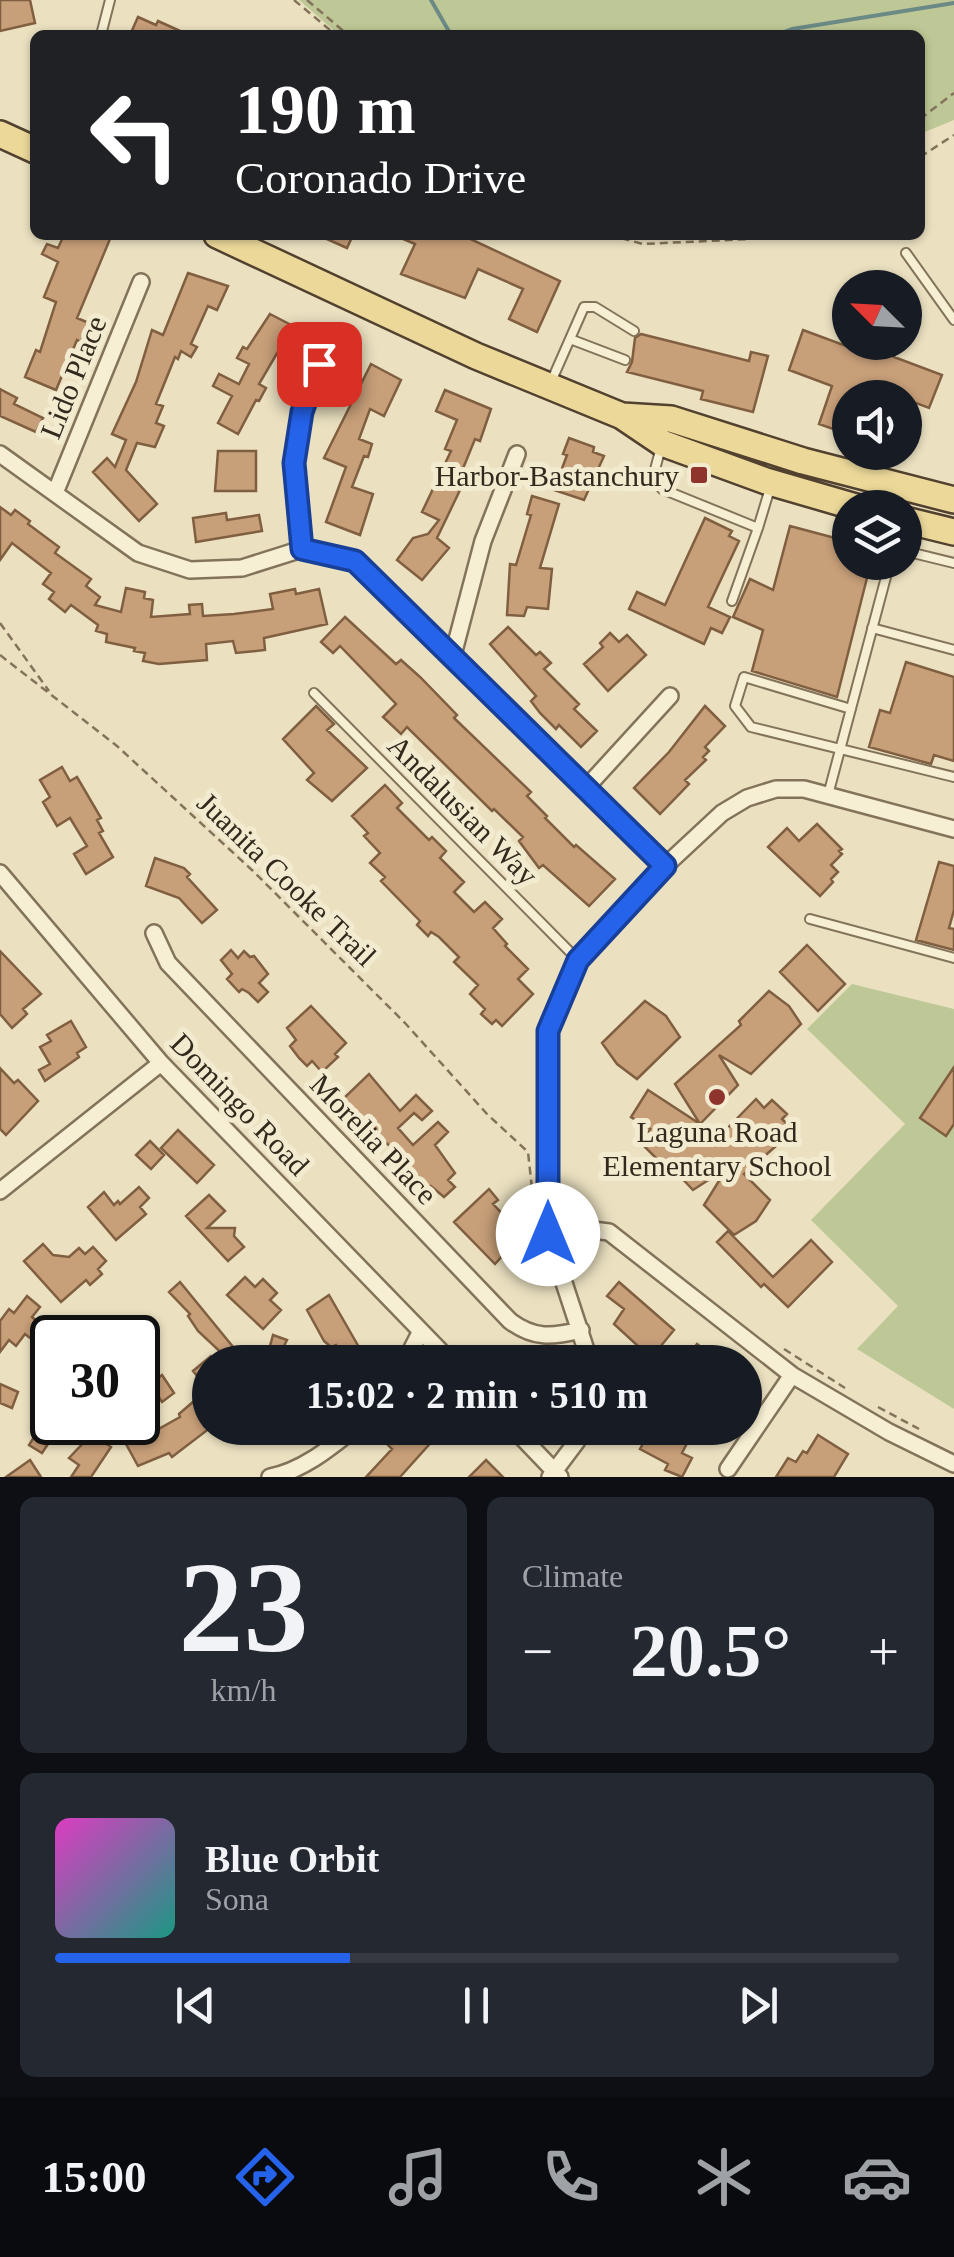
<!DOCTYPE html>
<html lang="en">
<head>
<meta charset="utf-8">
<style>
	:root { --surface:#171b24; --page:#242831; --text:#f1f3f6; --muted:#9ea1a6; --line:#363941; --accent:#2563eb }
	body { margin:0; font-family:"Times New Roman",serif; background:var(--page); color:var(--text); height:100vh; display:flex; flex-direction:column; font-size:38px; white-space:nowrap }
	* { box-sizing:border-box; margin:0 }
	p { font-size:32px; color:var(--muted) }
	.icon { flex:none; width:55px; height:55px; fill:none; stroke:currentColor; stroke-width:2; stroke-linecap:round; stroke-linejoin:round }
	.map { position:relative; height:1477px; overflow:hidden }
	.panel { display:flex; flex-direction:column; gap:20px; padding:20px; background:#0d0f14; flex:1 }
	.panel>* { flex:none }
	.top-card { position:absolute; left:30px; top:30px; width:895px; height:210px; border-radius:15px; box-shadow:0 2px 8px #0004; background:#202124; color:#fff; overflow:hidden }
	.needle { width:65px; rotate:294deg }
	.fabs { position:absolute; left:832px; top:270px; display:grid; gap:20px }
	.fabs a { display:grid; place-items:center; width:90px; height:90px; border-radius:50%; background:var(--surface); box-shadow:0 2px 8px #0004; font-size:50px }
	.speed { position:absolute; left:30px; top:1315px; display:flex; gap:20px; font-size:50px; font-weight:700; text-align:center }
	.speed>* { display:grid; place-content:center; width:130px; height:130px; border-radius:50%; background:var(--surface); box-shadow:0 2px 8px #0004; line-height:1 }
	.speed .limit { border:5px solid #111; border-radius:15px; background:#fff; color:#111 }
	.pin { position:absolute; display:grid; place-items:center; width:85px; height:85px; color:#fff; margin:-42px; border-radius:20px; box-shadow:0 5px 15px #0006 }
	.me { position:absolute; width:110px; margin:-55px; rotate:0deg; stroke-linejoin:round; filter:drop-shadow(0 0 8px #0008) }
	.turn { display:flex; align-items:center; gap:35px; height:210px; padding:0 40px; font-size:45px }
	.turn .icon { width:130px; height:130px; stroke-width:2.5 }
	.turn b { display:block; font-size:70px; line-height:85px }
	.big { font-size:75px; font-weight:700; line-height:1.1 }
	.panel .widget { flex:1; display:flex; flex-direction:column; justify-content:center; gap:15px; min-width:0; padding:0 35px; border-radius:15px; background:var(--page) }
	.panel .dial { align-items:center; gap:0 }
	.dial b { font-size:130px; line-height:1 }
	.song { display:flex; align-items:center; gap:30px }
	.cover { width:120px; height:120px; border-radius:15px; background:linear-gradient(135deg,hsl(310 70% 55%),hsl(170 70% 35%)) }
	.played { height:10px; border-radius:5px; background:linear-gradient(90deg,var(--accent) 35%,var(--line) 35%) }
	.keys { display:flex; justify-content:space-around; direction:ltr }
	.heat { display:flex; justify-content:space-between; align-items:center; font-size:55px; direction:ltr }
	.panel .tiles { flex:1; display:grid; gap:20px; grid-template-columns:1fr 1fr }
	.widget:last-child { grid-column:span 2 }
	.trip { position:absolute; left:192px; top:1345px; width:570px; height:100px; border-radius:50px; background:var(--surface); box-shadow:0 2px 8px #0004; font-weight:700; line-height:100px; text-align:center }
	.menu { display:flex; height:160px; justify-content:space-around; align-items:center; background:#090b0e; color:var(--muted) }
	.menu .icon { width:70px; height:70px }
	.menu .current { color:var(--accent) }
	.menu b { font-size:45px; color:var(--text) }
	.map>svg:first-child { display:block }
	.green { fill:#bec896 }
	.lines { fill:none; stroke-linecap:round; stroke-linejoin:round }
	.stream { stroke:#6b8a85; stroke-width:4 }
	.building { fill:#c79f79; stroke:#805f41; stroke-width:2.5 }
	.service-casing { stroke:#83735a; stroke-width:12 }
	.minor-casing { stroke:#83735a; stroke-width:20 }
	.primary-casing { stroke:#51412e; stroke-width:30 }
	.path { stroke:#83735a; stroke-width:2.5; stroke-dasharray:8 5; stroke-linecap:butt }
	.service { stroke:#f6efd3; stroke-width:8 }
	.minor { stroke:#f6efd3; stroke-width:15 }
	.primary { stroke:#ecd99a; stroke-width:25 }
	.route-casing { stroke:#184099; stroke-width:25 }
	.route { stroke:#2563eb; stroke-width:18 }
	.poi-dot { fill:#8e342d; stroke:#f3ebd0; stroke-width:4 }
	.labels { text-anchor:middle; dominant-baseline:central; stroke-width:10; stroke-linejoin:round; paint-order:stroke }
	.street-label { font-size:30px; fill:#332a1d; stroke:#f3ebd0 }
	.poi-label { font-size:30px; fill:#332a1d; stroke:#f3ebd0; text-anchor:end }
</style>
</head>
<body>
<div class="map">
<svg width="954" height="1477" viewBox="0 0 954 1477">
	<rect width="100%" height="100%" fill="#ebe1c1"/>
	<path class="green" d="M 299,0 L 954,0 L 954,120 L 920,134 L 920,35 L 339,35 Z
		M 852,984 L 954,1009 L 954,1409 L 857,1349 L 898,1306 L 811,1220 L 905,1124 L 807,1029 Z"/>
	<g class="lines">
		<path class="stream" d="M 431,0 L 451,35
			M 776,35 L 792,29 L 954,3"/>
	</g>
	<path class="building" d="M 0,0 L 30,0 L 35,23 L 0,31 Z
		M 138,17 L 156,25 L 158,21 L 189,35 L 130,35 Z
		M 64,235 L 101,235 L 110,239 L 77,318 L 89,323 L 81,342 L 77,340 L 56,390 L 25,377 L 36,350 L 40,352 L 56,302 L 44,297 L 58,262 L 42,254 L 47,244 L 58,248 Z
		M 318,235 L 353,235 L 347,248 Z
		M 394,235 L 462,235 L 560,281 L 537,332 L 509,319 L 523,289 L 478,269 L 465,298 L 401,274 L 415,244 Z
		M 188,273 L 228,286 L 217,310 L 208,306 L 191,344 L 197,347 L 191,357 L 181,351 L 178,359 L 175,357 L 156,404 L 163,406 L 156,423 L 164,426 L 155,447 L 137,443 L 126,470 L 157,504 L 139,521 L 93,472 L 107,458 L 115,467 L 126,440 L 112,434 L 136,382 L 152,330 L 163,335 Z
		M 270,314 L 293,326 L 259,384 L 266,388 L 259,401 L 256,400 L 238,434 L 218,423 L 232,396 L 213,386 L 219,374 L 239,384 L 249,364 L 237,358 L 243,347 L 247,349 Z
		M 803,330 L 854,349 L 857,342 L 899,342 L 894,357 L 942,375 L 929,408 L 871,386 L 866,398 L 850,398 L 850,435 L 819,424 L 832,386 L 789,370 Z
		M 641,334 L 749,361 L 751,352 L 768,356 L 753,412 L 701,399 L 703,391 L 627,372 L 632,362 L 635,338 Z
		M 371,364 L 401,380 L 384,416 L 370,409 L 359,439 L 372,444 L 368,457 L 364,456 L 352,487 L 373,494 L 360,535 L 326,522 L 346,467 L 324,458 Z
		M 0,389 L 17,398 L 14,404 L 43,418 L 36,432 L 0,416 Z
		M 445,390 L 491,409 L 480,441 L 475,439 L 462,471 L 470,475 L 464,489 L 461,488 L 437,538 L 449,548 L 422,580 L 397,560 L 413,538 L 428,534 L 439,520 L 422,512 L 451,451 L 445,449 L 457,420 L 436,411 Z
		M 569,438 L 594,447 L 593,452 L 604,456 L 584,500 L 554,490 L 567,455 L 563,454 Z
		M 218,451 L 256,451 L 256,491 L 215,491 Z
		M 532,496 L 559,504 L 540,568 L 552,569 L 548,609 L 527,607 L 524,616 L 507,615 L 510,564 L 516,565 L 531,515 L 527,514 Z
		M 0,507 L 11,515 L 15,510 L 30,521 L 28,524 L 59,547 L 55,553 L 91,579 L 86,586 L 100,597 L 95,605 L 121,612 L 126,588 L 145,592 L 144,598 L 153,600 L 151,617 L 190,614 L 189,605 L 202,604 L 203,616 L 234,614 L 273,609 L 270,594 L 295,589 L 296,594 L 319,589 L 327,624 L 264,638 L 265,650 L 236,653 L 233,641 L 206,644 L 207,660 L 159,664 L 143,661 L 145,653 L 134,651 L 135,648 L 106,642 L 107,634 L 96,631 L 98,625 L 71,605 L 65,612 L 49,599 L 54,592 L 43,584 L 51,573 L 12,543 L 0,560 Z
		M 226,513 L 227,520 L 259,515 L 262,531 L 196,542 L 193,518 Z
		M 705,518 L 732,531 L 729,536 L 739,541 L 708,607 L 730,617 L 722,633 L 711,628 L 704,644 L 629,609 L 637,592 L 665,605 Z
		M 790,526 L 850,542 L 850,562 L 871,562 L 837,697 L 752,671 L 763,630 L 733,617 L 750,579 L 773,590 Z
		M 345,617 L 396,664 L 401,660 L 420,677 L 457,715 L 454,718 L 531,792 L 527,796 L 547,816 L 545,818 L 574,847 L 576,845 L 615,879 L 589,906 L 543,865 L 539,868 L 519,841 L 523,837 L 494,809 L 492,811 L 407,727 L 401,734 L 383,717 L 396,704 L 340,646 L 333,653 L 321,642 Z
		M 508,627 L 536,655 L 540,652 L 551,663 L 544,669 L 579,704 L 574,709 L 597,731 L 581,747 L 559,725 L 556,729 L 540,713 L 531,701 L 536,696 L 490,644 Z
		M 610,633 L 619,642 L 627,635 L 646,655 L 608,691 L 584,664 L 603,647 L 600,643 Z
		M 906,662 L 954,677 L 954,761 L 934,755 L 931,764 L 869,747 L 880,710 L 890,713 Z
		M 316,706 L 334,724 L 327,730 L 367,768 L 332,801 L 307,780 L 314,773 L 283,739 Z
		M 705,706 L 725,726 L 705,747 L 709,751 L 703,757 L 706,760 L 685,780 L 689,784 L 660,814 L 634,788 L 669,752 Z
		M 62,767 L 70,781 L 77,777 L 101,818 L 97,820 L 103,831 L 99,833 L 113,857 L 86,874 L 74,854 L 87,846 L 70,818 L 57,826 L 43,802 L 50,797 L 40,780 Z
		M 385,785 L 402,803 L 397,808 L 429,840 L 432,837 L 446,851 L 440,858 L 464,882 L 454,892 L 474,912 L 485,902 L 502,919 L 493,928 L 507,944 L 505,946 L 528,969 L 518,979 L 533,994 L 502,1026 L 496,1020 L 492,1024 L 481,1014 L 485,1009 L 470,994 L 478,985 L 454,962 L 459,957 L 439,937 L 431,932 L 428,936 L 417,925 L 420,921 L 381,881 L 385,877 L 370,863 L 380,853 L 364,836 L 368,833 L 352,816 Z
		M 817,824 L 842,849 L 839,851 L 842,854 L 831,865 L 838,872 L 831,879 L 833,882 L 820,896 L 768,847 L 787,828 L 799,841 Z
		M 155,858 L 184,868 L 190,874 L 187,877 L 217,910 L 202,923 L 179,898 L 146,886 Z
		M 939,862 L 954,866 L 954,910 L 949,928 L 954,929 L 954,950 L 916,940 Z
		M 807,945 L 845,984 L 818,1011 L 780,972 Z
		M 231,950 L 238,958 L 244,951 L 250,957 L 254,956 L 268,974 L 259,983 L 268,992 L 258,1002 L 249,993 L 242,989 L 239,992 L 227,979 L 232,974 L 221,960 Z
		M 0,951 L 41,994 L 23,1009 L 27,1014 L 12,1028 L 0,1014 Z
		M 769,991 L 789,1006 L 801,1024 L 751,1074 L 719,1055 L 738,1085 L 700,1124 L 675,1084 L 741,1025 L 739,1021 Z
		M 645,1001 L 666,1016 L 680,1037 L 637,1079 L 617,1064 L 602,1043 Z
		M 311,1006 L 346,1043 L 335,1054 L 338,1057 L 322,1072 L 312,1061 L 307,1066 L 299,1058 L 290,1046 L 296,1040 L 287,1028 Z
		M 71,1021 L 86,1047 L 77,1053 L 79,1057 L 45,1081 L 39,1070 L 50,1064 L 40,1047 L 51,1041 L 47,1035 Z
		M 954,1067 L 954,1124 L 946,1136 L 920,1118 Z
		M 0,1068 L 14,1083 L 18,1080 L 38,1101 L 6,1135 L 0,1129 Z
		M 369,1074 L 400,1111 L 416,1095 L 432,1111 L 422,1120 L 414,1113 L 398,1128 L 413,1145 L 438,1122 L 448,1132 L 435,1145 L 455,1173 L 448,1180 L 455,1187 L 444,1197 L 431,1186 L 426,1190 L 391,1147 L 349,1110 L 344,1098 Z
		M 648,1090 L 700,1124 L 697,1127 L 713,1143 L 756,1099 L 764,1108 L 772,1100 L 787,1114 L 782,1119 L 789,1126 L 782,1136 L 784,1139 L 744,1174 L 770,1200 L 756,1221 L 734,1235 L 704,1205 L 727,1168 L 693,1190 L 675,1171 L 671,1173 L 641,1143 L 650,1129 L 631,1117 Z
		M 178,1130 L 214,1165 L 197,1183 L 161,1148 Z
		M 150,1141 L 164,1155 L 151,1169 L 136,1155 Z
		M 139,1187 L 149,1198 L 140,1207 L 146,1214 L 116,1240 L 88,1207 L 104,1192 L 114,1205 L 118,1201 L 120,1204 Z
		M 489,1189 L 498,1200 L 493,1204 L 512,1224 L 509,1230 L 518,1239 L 495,1264 L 454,1222 Z
		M 209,1195 L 225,1211 L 207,1228 L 235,1228 L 234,1236 L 244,1247 L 228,1261 L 186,1216 Z
		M 728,1231 L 773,1277 L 811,1240 L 832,1262 L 788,1307 L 764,1284 L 761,1287 L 717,1242 Z
		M 43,1244 L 53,1255 L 69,1257 L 79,1248 L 85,1254 L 93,1247 L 106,1261 L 98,1269 L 102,1274 L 90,1285 L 86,1280 L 61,1302 L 24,1261 Z
		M 245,1277 L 255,1287 L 263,1279 L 277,1293 L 270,1300 L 281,1310 L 263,1329 L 227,1295 Z
		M 180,1282 L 238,1353 L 230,1361 L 198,1331 L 188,1316 L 190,1314 L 169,1292 Z
		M 619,1282 L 674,1330 L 651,1358 L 614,1324 L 624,1309 L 607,1296 Z
		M 329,1295 L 360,1349 L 343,1358 L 336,1345 L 331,1347 L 324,1341 L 307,1310 Z
		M 27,1296 L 40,1307 L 32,1317 L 54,1335 L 43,1348 L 25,1334 L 16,1346 L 9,1340 L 0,1352 L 0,1321 L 9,1309 L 14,1313 Z
		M 273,1335 L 287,1340 L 284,1346 L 298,1351 L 294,1362 L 278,1362 L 278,1349 L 270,1346 Z
		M 697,1344 L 721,1362 L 694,1362 L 687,1357 Z
		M 210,1357 L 210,1428 L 172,1457 L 169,1453 L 138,1466 L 120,1433 L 116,1439 L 108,1422 L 131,1422 L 138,1436 L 145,1432 L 146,1436 L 180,1417 L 179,1414 L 208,1389 L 193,1371 Z
		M 162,1375 L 174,1393 L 162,1402 L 150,1384 Z
		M 0,1384 L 18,1392 L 12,1408 L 0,1403 Z
		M 402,1428 L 444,1428 L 400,1477 L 366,1477 L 392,1449 L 387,1444 Z
		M 664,1428 L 695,1428 L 682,1453 L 692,1458 L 682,1477 L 665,1470 L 668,1464 L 640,1449 L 649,1433 L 658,1438 Z
		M 39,1429 L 52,1438 L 42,1453 L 29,1445 Z
		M 92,1434 L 111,1447 L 91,1477 L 71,1477 L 79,1465 L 69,1458 Z
		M 818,1435 L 848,1454 L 834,1477 L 776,1477 L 788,1458 L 796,1462 L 803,1451 L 807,1453 Z
		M 30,1460 L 41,1477 L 6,1477 Z
		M 486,1460 L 503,1477 L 469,1477 Z"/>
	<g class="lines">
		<g class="service-casing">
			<path id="service" d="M 101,35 L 110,0
				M 906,253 L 954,320
				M 570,339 L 625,360
				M 551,382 L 584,307 L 595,307 L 634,331
				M 661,447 L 653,477 L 662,489 L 758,528 L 771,485
				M 905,551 L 954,563
				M 732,601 L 758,528
				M 872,628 L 954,650
				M 314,693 L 578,960
				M 851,709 L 744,677 L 735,706 L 751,727 L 954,777
				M 828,795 L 890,562
				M 810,919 L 954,958"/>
		</g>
		<g class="minor-casing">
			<path id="minor" d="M 0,454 L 138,553 L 190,570 L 242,568 L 302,549 L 355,561 L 665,866
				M 55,493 L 141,282
				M 302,549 L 294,463 L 302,412 L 319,364
				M 453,655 L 483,541 L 517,454
				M 585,789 L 670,696
				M 0,873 L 161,1063 L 451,1362
				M 154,933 L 168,963 L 510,1321 C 534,1339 552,1337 581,1330
				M 0,1191 L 161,1063
				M 548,1234 L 576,1228 L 609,1232 L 792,1375 L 889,1432 L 954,1464
				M 405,1362 L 421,1331
				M 590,1362 L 548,1234 L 548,1031 L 578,960 L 665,866 L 722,813 L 747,798 L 776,789 L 804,789 L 954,829
				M 513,1428 L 560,1477
				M 728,1469 L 792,1375
				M 270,1477 C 302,1471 330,1448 355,1428
				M 550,1477 L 577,1441 L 582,1428"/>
		</g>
		<g class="primary-casing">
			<path id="primary" d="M 0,134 L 35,150
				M 217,235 L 476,356 L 622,416 L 662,443 L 766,481 L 859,508
				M 622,416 L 671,419 L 803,461 L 954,500
				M 905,520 L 954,532"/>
		</g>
		<path class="path" d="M 294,0 L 336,35
			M 307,0 L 348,35
			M 920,119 L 954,93
			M 920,157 L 954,135
			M 609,235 L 643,244 L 750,239 L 765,235
			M 0,623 L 49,691
			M 0,655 L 117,746 L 253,871 L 405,1023 L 487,1114 L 528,1152 L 532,1189
			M 562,1203 L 576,1212
			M 784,1349 L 845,1388
			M 878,1407 L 919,1429"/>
		<use href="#service" class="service"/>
		<use href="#minor" class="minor"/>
		<use href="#primary" class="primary"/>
	</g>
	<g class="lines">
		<g class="route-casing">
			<path id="route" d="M 319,364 L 302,412 L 294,463 L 302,549 L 355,561 L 665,866 L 578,960 L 548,1031 L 548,1234"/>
		</g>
		<use href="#route" class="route"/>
	</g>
	<g class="poi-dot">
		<rect x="689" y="465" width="20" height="20" rx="5"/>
		<circle cx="717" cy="1097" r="10"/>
	</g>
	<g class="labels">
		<g class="street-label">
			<text transform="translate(73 377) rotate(-68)">Lido Place</text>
			<text transform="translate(463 810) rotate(45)">Andalusian Way</text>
			<text transform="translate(287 879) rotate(44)">Juanita Cooke Trail</text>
			<text transform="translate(240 1104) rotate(46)">Domingo Road</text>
			<text transform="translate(374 1139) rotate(46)">Morelia Place</text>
		</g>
		<g class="poi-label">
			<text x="679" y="475">Harbor-Bastanchury</text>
			<text x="717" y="1131" text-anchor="middle">Laguna Road<tspan x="717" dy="34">Elementary School</tspan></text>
		</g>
	</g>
</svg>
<div class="fabs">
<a><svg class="needle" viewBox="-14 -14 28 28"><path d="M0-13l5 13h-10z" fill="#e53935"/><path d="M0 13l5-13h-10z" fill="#9ea1a6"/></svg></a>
<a><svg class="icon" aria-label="sound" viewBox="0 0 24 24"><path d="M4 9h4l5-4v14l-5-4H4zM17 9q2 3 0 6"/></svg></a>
<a><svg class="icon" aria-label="layers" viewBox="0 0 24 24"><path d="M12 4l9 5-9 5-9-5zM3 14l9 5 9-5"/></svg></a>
</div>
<div class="speed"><div class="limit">30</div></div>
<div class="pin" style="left:319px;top:364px;background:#d93025"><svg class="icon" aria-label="arrive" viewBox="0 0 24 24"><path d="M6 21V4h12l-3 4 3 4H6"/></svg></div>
<svg class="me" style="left:548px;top:1234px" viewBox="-20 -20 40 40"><circle r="19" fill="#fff"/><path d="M0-13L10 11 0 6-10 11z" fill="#2563eb"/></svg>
<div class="trip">15:02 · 2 min · 510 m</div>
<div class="top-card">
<div class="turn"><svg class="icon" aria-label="left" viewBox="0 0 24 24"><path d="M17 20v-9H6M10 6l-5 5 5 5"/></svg><div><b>190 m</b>Coronado Drive</div></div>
</div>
</div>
<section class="panel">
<div class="tiles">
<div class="widget dial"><b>23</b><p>km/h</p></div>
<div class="widget"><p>Climate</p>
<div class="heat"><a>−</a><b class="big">20.5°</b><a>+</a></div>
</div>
<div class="widget">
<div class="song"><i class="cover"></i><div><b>Blue Orbit</b><p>Sona</p></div></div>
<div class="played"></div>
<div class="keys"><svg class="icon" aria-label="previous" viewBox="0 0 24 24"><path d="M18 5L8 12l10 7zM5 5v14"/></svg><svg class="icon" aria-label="pause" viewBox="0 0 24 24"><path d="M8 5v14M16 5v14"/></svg><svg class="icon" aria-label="next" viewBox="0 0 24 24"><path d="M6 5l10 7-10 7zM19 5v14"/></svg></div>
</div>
</div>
</section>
<nav class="menu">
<b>15:00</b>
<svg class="icon current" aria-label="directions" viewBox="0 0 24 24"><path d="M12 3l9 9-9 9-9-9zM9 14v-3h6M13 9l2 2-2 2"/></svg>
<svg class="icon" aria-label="music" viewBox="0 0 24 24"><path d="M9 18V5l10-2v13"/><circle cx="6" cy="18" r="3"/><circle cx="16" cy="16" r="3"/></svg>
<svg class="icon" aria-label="phone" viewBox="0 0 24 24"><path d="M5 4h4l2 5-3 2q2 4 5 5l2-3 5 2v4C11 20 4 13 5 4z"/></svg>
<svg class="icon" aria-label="climate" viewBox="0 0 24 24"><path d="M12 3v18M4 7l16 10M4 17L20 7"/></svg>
<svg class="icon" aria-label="car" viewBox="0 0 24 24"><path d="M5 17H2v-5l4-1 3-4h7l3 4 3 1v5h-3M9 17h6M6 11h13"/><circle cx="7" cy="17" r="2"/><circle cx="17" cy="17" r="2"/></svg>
</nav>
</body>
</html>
